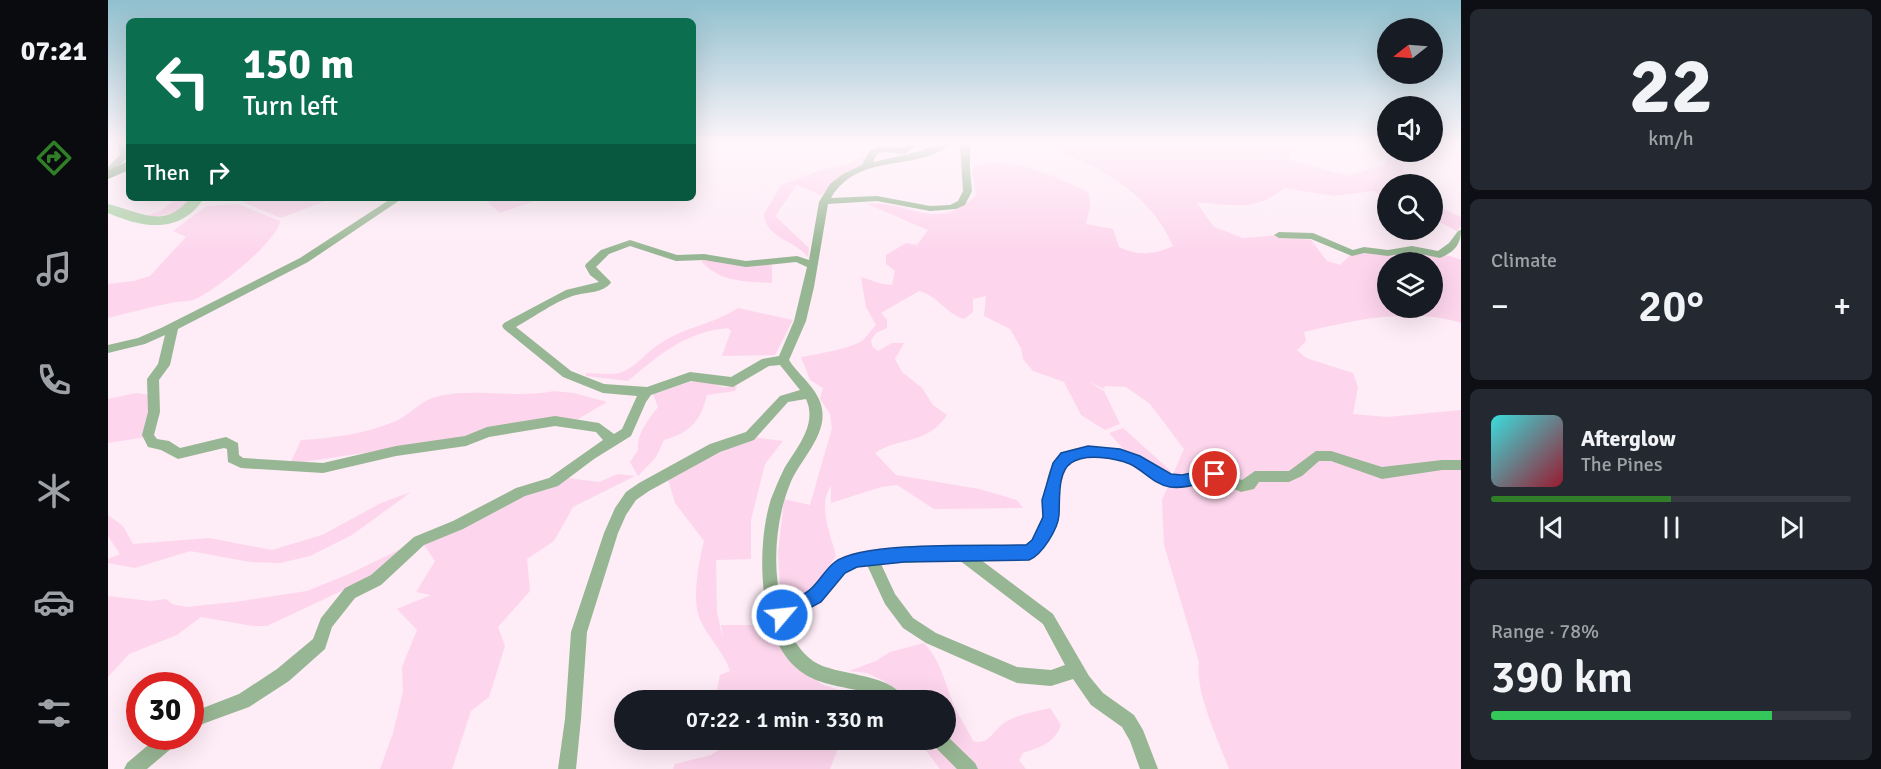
<!DOCTYPE html>
<html lang="en">
<head>
<meta charset="utf-8">
<style>
	:root { --surface:#171b24; --page:#242831; --text:#f1f3f6; --muted:#9ea1a6; --line:#363941; --accent:#307e27 }
	body { margin:0; font-family:Signika,sans-serif; background:var(--page); color:var(--text); height:100vh; display:flex; flex-direction:column; font-size:22px; white-space:nowrap }
	* { box-sizing:border-box; margin:0 }
	p { font-size:20px; color:var(--muted) }
	.icon { flex:none; width:33px; height:33px; fill:none; stroke:currentColor; stroke-width:2; stroke-linecap:round; stroke-linejoin:round }
	.map { position:relative; flex:1; overflow:hidden }
	.drawer { display:flex; flex-direction:column; gap:9px; padding:9px; background:#0d0f14; width:420px }
	.drawer>* { flex:none }
	.hud { position:absolute; left:18px; top:18px; width:570px; height:183px; border-radius:9px; box-shadow:0 6px 24px #0002; background:#0b6e4f; color:#fff; overflow:hidden }
	.needle { width:39px; rotate:253deg }
	.fabs { position:absolute; left:1269px; top:18px; display:grid; gap:12px }
	.fabs a { display:grid; place-items:center; width:66px; height:66px; border-radius:50%; background:var(--surface); box-shadow:0 6px 24px #0002; font-size:30px }
	.speed { position:absolute; left:18px; top:672px; display:flex; gap:12px; font-size:30px; font-weight:700; text-align:center }
	.speed>* { display:grid; place-content:center; width:78px; height:78px; border-radius:50%; background:var(--surface); box-shadow:0 6px 24px #0002; line-height:1 }
	.speed .limit { border:9px solid #d22; background:#fff; color:#111 }
	.pin { position:absolute; display:grid; place-items:center; width:51px; height:51px; color:#fff; margin:-26px; border:3px solid #fff; border-radius:50%; box-shadow:0 2px 6px #0007 }
	.me { position:absolute; width:66px; margin:-33px; rotate:62deg; stroke-linejoin:round; filter:drop-shadow(0 0 4px #0008) }
	.turn { display:flex; align-items:center; gap:21px; height:126px; padding:0 18px; font-size:27px }
	.turn .icon { width:78px; height:78px; stroke-width:2.5 }
	.turn b { display:block; font-size:42px; line-height:51px }
	.then { display:flex; align-items:center; height:57px; padding:0 18px; background:#0003; gap:12px; font-size:22px }
	.big { font-size:45px; font-weight:600; line-height:1.1 }
	.drawer .tile { flex:1; display:flex; flex-direction:column; justify-content:center; gap:9px; min-width:0; padding:0 21px; border-radius:9px; background:var(--page) }
	.drawer .dial { align-items:center; gap:0 }
	.dial b { font-size:78px; line-height:1 }
	.song { display:flex; align-items:center; gap:18px }
	.cover { width:72px; height:72px; border-radius:9px; background:linear-gradient(135deg,hsl(180 70% 55%),hsl(350 70% 35%)) }
	.played { height:6px; border-radius:3px; background:linear-gradient(90deg,var(--accent) 50%,var(--line) 50%) }
	.keys { display:flex; justify-content:space-around; direction:ltr }
	.heat { display:flex; justify-content:space-between; align-items:center; font-size:33px; direction:ltr }
	.charge { height:9px; border-radius:4px; background:linear-gradient(90deg,#34c759 78%,var(--line) 0) }
	.trip { position:absolute; left:506px; top:690px; width:342px; height:60px; border-radius:30px; background:var(--surface); box-shadow:0 6px 24px #0002; font-weight:600; line-height:60px; text-align:center }
	main { display:flex; flex:1; min-height:0 }
	.tabs { display:flex; flex-direction:column; width:108px; justify-content:space-around; align-items:center; background:#090b0e; color:var(--muted) }
	.tabs .icon { width:42px; height:42px }
	.tabs .active { color:var(--accent) }
	.tabs b { font-size:27px; color:var(--text) }
	.map>svg:first-child { display:block }
	.green { fill:#fdd6ed; fill-rule:evenodd }
	.lines { fill:none; stroke-linecap:round; stroke-linejoin:round }
	.river { fill:#acd1a7; fill-rule:evenodd }
	.street { fill:#97b693; fill-rule:evenodd }
	.secondary { fill:#6a9765; fill-rule:evenodd }
	.route { fill:#1a73e8; stroke:#114b97; stroke-width:1.5 }
</style>
</head>
<body>
<main>
<nav class="tabs">
<b>07:21</b>
<svg class="icon active" aria-label="directions" viewBox="0 0 24 24"><path d="M12 3l9 9-9 9-9-9zM9 14v-3h6M13 9l2 2-2 2"/></svg>
<svg class="icon" aria-label="music" viewBox="0 0 24 24"><path d="M9 18V5l10-2v13"/><circle cx="6" cy="18" r="3"/><circle cx="16" cy="16" r="3"/></svg>
<svg class="icon" aria-label="phone" viewBox="0 0 24 24"><path d="M5 4h4l2 5-3 2q2 4 5 5l2-3 5 2v4C11 20 4 13 5 4z"/></svg>
<svg class="icon" aria-label="climate" viewBox="0 0 24 24"><path d="M12 3v18M4 7l16 10M4 17L20 7"/></svg>
<svg class="icon" aria-label="car" viewBox="0 0 24 24"><path d="M5 17H2v-5l4-1 3-4h7l3 4 3 1v5h-3M9 17h6M6 11h13"/><circle cx="7" cy="17" r="2"/><circle cx="17" cy="17" r="2"/></svg>
<svg class="icon" aria-label="filters" viewBox="0 0 24 24"><path d="M4 7h16M4 17h16"/><circle cx="9" cy="7" r="2"/><circle cx="15" cy="17" r="2"/></svg>
</nav>
<div class="map">
<svg width="1353" height="769" viewBox="0 0 1353 769">
	<rect width="100%" height="100%" fill="#feecf6"/>
	<path class="green" d="M 936,144 L 1190,144 L 1191,147 L 1180,155 L 1181,159 L 1240,176 L 1278,164 L 1282,152 L 1319,152 L 1292,153 L 1298,182 L 1302,184 L 1280,184 L 1279,199 L 1266,191 L 1226,196 L 1176,188 C 1144,214 1124,203 1089,203 L 1106,227 L 1135,238 L 1170,235 L 1203,240 L 1219,261 L 1232,265 L 1244,253 C 1282,251 1317,246 1353,260 L 1353,323 C 1301,307 1248,320 1196,332 L 1198,341 L 1189,350 L 1198,358 L 1245,373 L 1250,387 L 1245,414 L 1280,417 L 1353,410 L 1353,769 L 1121,769 C 1110,739 1087,693 1091,662 L 1056,545 L 1054,500 L 1076,449 L 1042,404 L 1018,387 L 997,386 L 996,389 L 979,381 L 996,391 L 1012,424 L 997,430 L 973,415 L 956,382 L 925,371 L 915,359 L 913,348 L 902,329 L 876,316 L 878,296 L 865,299 L 865,312 L 856,319 C 837,313 829,295 811,291 L 773,313 L 779,320 L 779,328 L 768,333 L 763,340 L 764,346 L 770,351 L 784,343 L 796,343 L 787,359 L 794,372 L 814,388 L 825,405 L 839,415 C 819,445 793,436 767,453 L 788,475 L 871,489 L 909,500 L 915,508 L 826,509 L 789,485 L 773,487 L 723,503 L 723,486 C 709,505 723,535 728,556 L 702,594 L 674,615 L 670,553 L 676,499 L 702,505 L 724,428 L 722,414 L 712,399 L 715,388 L 702,380 L 693,357 C 706,355 746,348 755,340 C 759,336 763,330 768,325 L 758,307 L 753,277 L 774,284 L 784,285 L 787,271 L 778,264 L 778,255 L 798,243 L 809,245 L 820,230 L 759,204 C 801,199 828,235 868,195 L 864,169 C 891,151 954,178 981,193 L 982,207 L 978,224 L 1005,229 L 1011,247 C 1030,256 1045,255 1065,246 C 1042,191 988,166 936,144 ZM 1280,262 L 1324,262 L 1324,308 L 1280,308 Z
		M 756,156 L 758,163 L 730,179 L 713,195 L 689,185 L 667,216 L 701,248 L 700,257 C 687,240 658,239 656,214 L 673,185 L 713,170 L 738,165 Z
		M 63,198 L 87,198 L 76,210 L 40,219 L 38,216 L 52,211 L 63,203 Z
		M 148,198 L 225,198 L 173,218 L 134,202 Z
		M 375,198 L 435,198 L 392,213 Z
		M 1324,203 L 1353,217 L 1353,226 L 1349,231 L 1325,219 Z
		M 130,204 L 172,221 C 170,241 105,293 85,300 C 78,302 70,301 63,303 C 42,307 21,313 0,318 L 0,284 L 26,281 L 42,276 L 78,237 L 65,231 L 99,206 Z
		M 598,259 L 664,263 L 664,283 C 636,281 613,283 593,261 Z
		M 630,308 L 685,320 L 667,355 L 614,356 L 623,331 L 620,328 C 577,332 552,354 520,381 L 478,376 L 478,373 C 488,373 501,375 511,373 C 528,368 539,351 553,343 C 577,327 606,324 630,308 Z
		M 591,379 L 615,387 L 629,386 L 627,391 L 599,395 C 592,422 583,432 556,440 L 548,457 L 530,476 L 522,462 L 530,450 C 528,434 541,419 550,407 L 545,394 Z
		M 446,391 L 466,393 L 499,402 L 470,419 L 444,418 L 356,438 L 182,464 L 193,440 C 226,438 257,434 288,421 C 301,415 313,401 327,397 C 366,387 407,399 446,391 Z
		M 28,393 L 43,395 L 38,437 L 0,443 L 0,399 Z
		M 1015,428 L 1063,471 L 1057,475 L 1018,452 L 1001,433 Z
		M 645,437 L 675,441 L 657,464 L 643,520 L 643,559 L 608,560 L 609,613 L 615,639 L 613,625 L 649,625 L 713,684 L 746,695 L 743,700 L 607,700 L 612,675 L 622,671 C 616,651 598,636 591,617 C 584,598 591,560 596,541 L 567,503 L 559,476 Z
		M 510,474 L 527,476 L 465,507 L 446,541 L 419,559 L 422,591 L 390,627 L 397,646 L 381,697 L 363,711 L 344,769 L 272,769 L 285,733 L 295,692 L 294,667 L 309,630 L 289,609 L 323,595 L 308,592 L 327,561 L 314,542 L 386,506 L 434,490 L 460,478 L 491,482 Z
		M 303,492 L 244,535 L 202,556 L 172,563 L 142,562 L 82,551 L 27,568 L 0,563 L 0,559 L 12,554 L 0,536 L 0,515 L 15,526 L 25,544 L 101,538 L 164,550 L 214,535 L 273,503 Z
		M 297,547 L 259,579 L 159,626 L 145,626 L 93,617 L 69,635 L 21,654 L 0,677 L 0,596 L 42,601 L 58,599 L 64,604 L 78,607 L 127,602 L 199,591 L 241,574 Z
		M 816,643 C 835,664 836,683 847,707 C 852,719 860,730 865,741 C 880,746 885,731 896,723 C 910,714 927,712 942,708 L 953,725 C 946,744 932,747 915,753 L 911,760 L 918,769 L 868,769 L 837,736 L 837,700 L 799,700 L 776,681 L 759,673 L 741,671 L 768,661 L 782,652 Z
		M 597,740 L 733,740 L 722,769 L 565,769 L 567,764 L 603,755 L 613,748 Z
		M 810,740 L 826,740 L 853,769 L 832,769 Z"/>
	<g class="lines">
		<path class="river" d="M 82,198 L 96,198 C 72,235 35,228 0,213 L 0,204 C 31,211 56,231 82,198 Z"/>
		<path class="street" d="M 10,144 L 20,144 L 21,156 L 3,174 L 0,175 L 0,167 L 12,155 Z
			M 801,144 L 810,144 L 797,154 L 775,152 L 769,154 L 765,162 L 805,153 L 832,144 L 843,144 C 808,173 751,151 723,198 L 769,196 L 822,206 L 842,205 L 850,201 L 855,191 L 852,144 L 860,144 L 862,148 L 862,171 L 864,191 L 857,205 L 848,209 L 822,211 L 769,201 L 720,204 L 706,287 L 698,321 L 681,360 C 691,376 711,389 714,409 C 719,436 691,461 682,484 C 667,521 664,568 674,607 L 702,591 L 726,563 L 747,553 L 796,549 L 918,546 C 943,524 931,492 944,465 C 958,438 1010,446 1032,457 C 1042,462 1053,473 1064,475 C 1079,478 1094,466 1109,469 C 1117,471 1126,477 1134,480 L 1147,471 L 1181,471 L 1208,451 L 1223,451 L 1274,467 L 1334,460 L 1353,460 L 1353,470 L 1334,470 L 1274,479 L 1223,461 L 1211,461 L 1194,476 L 1181,482 L 1151,482 L 1146,489 L 1133,492 L 1106,480 L 1074,487 L 1060,487 L 1022,464 L 1012,460 L 980,456 L 963,462 L 956,469 L 949,500 L 950,517 L 934,550 L 921,558 L 873,560 L 945,614 L 981,676 L 995,693 L 1026,715 L 1035,730 L 1050,769 L 1032,769 L 1022,741 L 1014,727 L 983,705 L 965,679 L 943,686 L 909,683 L 818,643 L 795,628 L 777,604 L 759,565 C 730,568 730,587 711,602 C 701,609 688,615 678,621 L 678,623 C 684,637 692,652 705,661 C 726,676 787,673 796,700 C 789,700 779,702 773,700 C 766,697 760,693 752,691 C 732,686 709,684 692,671 C 649,639 648,546 663,499 C 667,489 671,479 676,469 C 688,448 710,425 698,399 L 680,402 L 646,440 L 612,452 L 541,491 L 528,500 L 518,515 L 510,533 L 479,632 L 473,719 L 468,769 L 450,769 L 457,719 L 463,632 L 496,533 L 507,508 L 518,492 L 531,483 L 602,444 L 638,432 L 672,396 L 692,390 L 672,365 L 661,366 L 625,387 L 583,381 L 543,395 L 538,402 L 523,436 L 486,459 L 450,486 L 417,496 L 355,529 L 316,545 L 273,585 L 247,598 L 224,627 L 217,649 L 181,681 L 141,707 L 97,723 L 82,731 L 82,713 L 131,694 L 169,669 L 205,639 L 213,618 L 237,588 L 263,575 L 306,537 L 345,521 L 408,488 L 441,478 L 495,440 L 488,432 L 447,426 L 381,437 L 358,446 L 288,456 L 215,473 L 133,468 L 120,462 L 119,449 L 116,448 L 70,459 L 53,450 L 40,447 L 34,435 L 40,412 L 39,379 L 50,364 L 57,335 L 37,344 L 0,353 L 0,345 L 30,338 L 53,328 L 192,258 L 284,198 L 295,198 L 200,262 L 70,329 L 62,365 L 51,380 L 52,412 L 46,435 L 49,439 L 61,441 L 72,448 L 118,437 L 130,443 L 131,455 L 135,458 L 215,463 L 288,446 L 357,436 L 379,427 L 447,416 L 491,423 L 506,434 L 514,429 L 529,396 L 495,393 L 455,377 L 396,329 L 394,326 L 396,323 L 458,290 L 491,282 L 482,275 L 477,266 L 478,264 L 493,250 L 522,240 L 569,255 L 596,254 L 638,261 L 689,256 L 701,260 L 711,202 L 722,184 L 735,174 L 754,165 L 762,150 L 774,146 L 795,148 ZM 522,246 L 568,261 L 596,260 L 638,267 L 688,262 L 699,267 L 686,321 L 671,356 L 654,359 L 623,377 L 582,372 L 539,387 L 496,384 L 463,371 L 408,327 C 426,317 449,300 468,295 C 480,292 494,293 503,283 L 502,281 L 488,267 L 501,254 ZM 851,560 L 935,624 L 957,665 L 943,670 L 909,667 L 828,633 L 805,618 L 787,594 L 773,564 Z
			M 1353,230 C 1353,245 1346,252 1332,258 L 1304,252 L 1280,256 L 1256,253 L 1244,256 L 1203,239 L 1171,238 L 1166,235 L 1171,232 L 1205,233 L 1245,250 L 1256,247 L 1280,250 L 1304,246 L 1330,251 L 1341,243 L 1350,231 Z
			M 837,734 L 867,763 L 870,769 L 849,769 L 826,746 L 824,740 L 837,740 Z
			M 51,736 L 73,736 L 71,742 L 39,769 L 16,769 L 19,763 Z"/>
		<path class="secondary" d="M 21,161 L 21,170 L 0,179 L 0,170 Z"/>
	</g>
	<linearGradient id="sky" x2="0" y2="1"><stop stop-color="#90c0ce"/><stop offset="0.57" stop-color="#fff6fb"/><stop offset="1" stop-color="#fff6fb" stop-opacity="0"/></linearGradient>
	<rect width="1353" height="251" fill="url(#sky)"/>
	<path class="route" d="M 980,446 L 1012,449 L 1032,456 L 1063,474 L 1074,475 L 1107,468 L 1113,469 L 1115,474 L 1113,478 L 1107,480 C 1093,483 1077,489 1062,487 C 1047,485 1035,470 1022,464 C 1007,458 977,453 963,463 C 949,472 952,501 951,515 C 950,529 934,555 921,560 L 796,562 L 749,567 L 737,573 L 713,602 L 674,623 L 668,621 L 666,615 C 671,603 688,599 699,592 C 710,585 716,570 727,562 C 756,541 877,546 918,545 L 924,540 L 935,517 L 934,500 L 945,463 L 953,453 Z"/>
</svg>
<div class="fabs">
<a><svg class="needle" viewBox="-14 -14 28 28"><path d="M0-13l5 13h-10z" fill="#e53935"/><path d="M0 13l5-13h-10z" fill="#9ea1a6"/></svg></a>
<a><svg class="icon" aria-label="sound" viewBox="0 0 24 24"><path d="M4 9h4l5-4v14l-5-4H4zM17 9q2 3 0 6"/></svg></a>
<a><svg class="icon" aria-label="search" viewBox="0 0 24 24"><circle cx="10" cy="10" r="6"/><path d="M15 15l6 6"/></svg></a>
<a><svg class="icon" aria-label="layers" viewBox="0 0 24 24"><path d="M12 4l9 5-9 5-9-5zM3 14l9 5 9-5"/></svg></a>
</div>
<div class="speed"><div class="limit">30</div></div>
<div class="pin" style="left:1107px;top:474px;background:#d93025"><svg class="icon" aria-label="arrive" viewBox="0 0 24 24"><path d="M6 21V4h12l-3 4 3 4H6"/></svg></div>
<svg class="me" style="left:674px;top:615px" viewBox="-20 -20 40 40"><circle r="17" fill="#1a73e8" stroke="#fff" stroke-width="3"/><path d="M0-11L8 9 0 5-8 9z" fill="#fff"/></svg>
<div class="trip">07:22 · 1 min · 330 m</div>
<div class="hud">
<div class="turn"><svg class="icon" aria-label="left" viewBox="0 0 24 24"><path d="M17 20v-9H6M10 6l-5 5 5 5"/></svg><div><b>150 m</b>Turn left</div></div>
<div class="then">Then<svg class="icon" aria-label="right" viewBox="0 0 24 24"><path d="M7 20v-9h11M14 6l5 5-5 5"/></svg></div>
</div>
</div>
<section class="drawer">
<div class="tile dial"><b>22</b><p>km/h</p></div>
<div class="tile"><p>Climate</p>
<div class="heat"><a>−</a><b class="big">20°</b><a>+</a></div>
</div>
<div class="tile">
<div class="song"><i class="cover"></i><div><b>Afterglow</b><p>The Pines</p></div></div>
<div class="played"></div>
<div class="keys"><svg class="icon" aria-label="previous" viewBox="0 0 24 24"><path d="M18 5L8 12l10 7zM5 5v14"/></svg><svg class="icon" aria-label="pause" viewBox="0 0 24 24"><path d="M8 5v14M16 5v14"/></svg><svg class="icon" aria-label="next" viewBox="0 0 24 24"><path d="M6 5l10 7-10 7zM19 5v14"/></svg></div>
</div>
<div class="tile"><p>Range · 78%</p><b class="big">390 km</b><div class="charge"></div></div>
</section>
</main>
</body>
</html>
